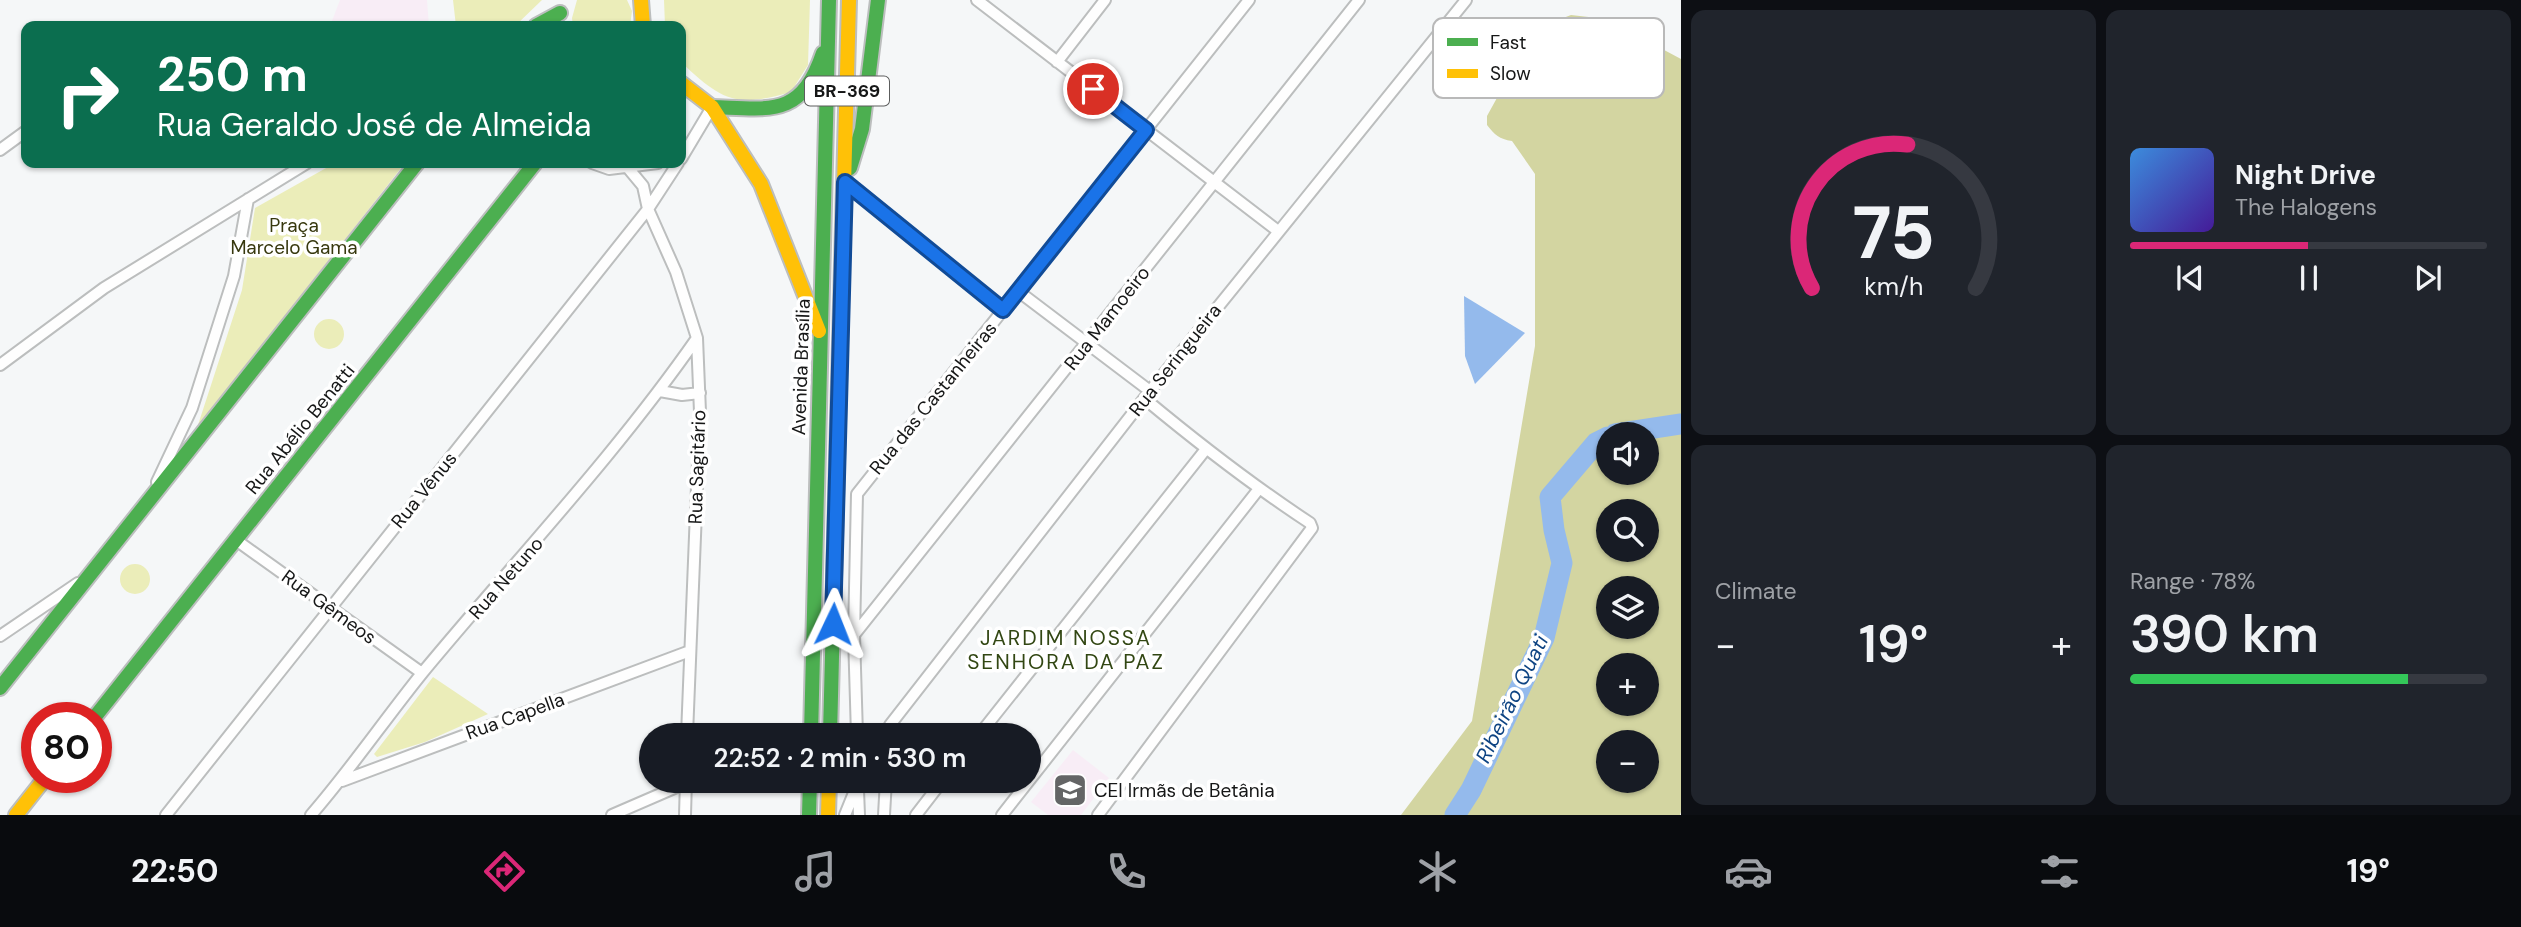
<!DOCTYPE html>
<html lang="en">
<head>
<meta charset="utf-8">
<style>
	:root { --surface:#171b24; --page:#20242c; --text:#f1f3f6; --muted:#9ea1a6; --line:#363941; --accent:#db2777 }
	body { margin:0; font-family:"DM Sans",sans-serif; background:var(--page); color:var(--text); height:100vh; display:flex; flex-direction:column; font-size:26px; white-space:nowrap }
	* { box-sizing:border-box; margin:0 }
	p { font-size:23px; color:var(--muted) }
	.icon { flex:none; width:38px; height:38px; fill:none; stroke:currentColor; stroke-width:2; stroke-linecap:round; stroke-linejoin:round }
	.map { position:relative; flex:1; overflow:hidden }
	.side { display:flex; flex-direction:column; gap:10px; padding:10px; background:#0d0f14; width:840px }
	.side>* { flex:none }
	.banner { position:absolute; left:21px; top:21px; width:665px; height:147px; border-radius:14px; box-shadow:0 2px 5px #0004; background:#0b6e4f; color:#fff; overflow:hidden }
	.buttons { position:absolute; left:1596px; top:422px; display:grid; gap:14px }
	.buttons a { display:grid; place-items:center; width:63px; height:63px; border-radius:50%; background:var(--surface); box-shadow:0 2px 5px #0004; font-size:35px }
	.speed { position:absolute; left:21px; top:702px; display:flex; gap:14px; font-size:35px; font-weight:700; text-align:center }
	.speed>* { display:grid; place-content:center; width:91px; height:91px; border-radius:50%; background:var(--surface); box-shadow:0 2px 5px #0004; line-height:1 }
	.speed .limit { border:10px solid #d22; background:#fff; color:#111 }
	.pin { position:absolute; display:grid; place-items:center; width:60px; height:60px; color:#fff; margin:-30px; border:4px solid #fff; border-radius:50%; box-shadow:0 2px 7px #0007 }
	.me { position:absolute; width:77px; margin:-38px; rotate:2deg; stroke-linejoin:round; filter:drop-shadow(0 0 5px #0008) }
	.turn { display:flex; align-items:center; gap:24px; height:147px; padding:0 21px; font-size:32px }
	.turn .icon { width:91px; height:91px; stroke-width:2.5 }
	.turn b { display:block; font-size:49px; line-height:60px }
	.big { font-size:52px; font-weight:600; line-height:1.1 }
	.side .card { flex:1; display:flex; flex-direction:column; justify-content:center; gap:10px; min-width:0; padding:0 24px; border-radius:14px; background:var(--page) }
	.side .dial { align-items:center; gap:0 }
	.dial svg { height:182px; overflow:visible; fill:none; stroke:var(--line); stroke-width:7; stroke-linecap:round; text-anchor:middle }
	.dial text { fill:var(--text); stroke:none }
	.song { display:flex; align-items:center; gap:21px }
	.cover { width:84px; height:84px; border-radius:10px; background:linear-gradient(135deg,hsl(210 70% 55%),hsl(260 70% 35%)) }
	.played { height:7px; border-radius:4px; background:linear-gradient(90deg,var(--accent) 50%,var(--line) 50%) }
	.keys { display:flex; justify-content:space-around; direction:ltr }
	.heat { display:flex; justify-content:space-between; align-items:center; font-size:38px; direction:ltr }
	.charge { height:10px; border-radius:5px; background:linear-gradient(90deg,#34c759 78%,var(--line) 0) }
	.side .tiles { flex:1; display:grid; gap:10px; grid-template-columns:repeat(2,1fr) }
	.trip { position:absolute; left:639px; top:723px; width:402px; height:70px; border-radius:35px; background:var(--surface); box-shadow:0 2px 5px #0004; font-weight:600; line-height:70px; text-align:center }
	.tabs { display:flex; height:112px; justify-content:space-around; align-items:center; background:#090b0e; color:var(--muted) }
	.tabs .icon { width:49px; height:49px }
	.tabs .active { color:var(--accent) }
	.tabs b { font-size:32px; color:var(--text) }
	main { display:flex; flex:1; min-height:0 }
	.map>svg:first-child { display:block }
	.education { fill:#f8edf6 }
	.green { fill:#ebedb9 }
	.forest { fill:#d3d5a1; fill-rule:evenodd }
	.water { fill:#94baec }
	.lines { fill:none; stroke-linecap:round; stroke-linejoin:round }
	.river { stroke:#94baec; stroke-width:21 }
	.street-casing { stroke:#bcbebe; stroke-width:14 }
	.fast-casing { stroke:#bcbebe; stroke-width:18 }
	.slow-casing { stroke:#bcbebe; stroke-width:18 }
	.street { stroke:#fefefe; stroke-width:10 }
	.fast { stroke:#4caf50; stroke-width:14 }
	.slow { stroke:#ffc107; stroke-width:14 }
	.route-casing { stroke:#114b97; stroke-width:18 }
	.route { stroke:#1a73e8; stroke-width:12 }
	.labels { text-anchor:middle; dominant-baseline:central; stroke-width:7; stroke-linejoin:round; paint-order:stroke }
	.shield { fill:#fff; stroke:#5c5d5d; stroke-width:2 }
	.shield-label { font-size:18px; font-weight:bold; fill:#161717 }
	.park-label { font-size:19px; fill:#37380e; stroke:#fff }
	.street-label { font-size:19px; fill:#161717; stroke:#fff }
	.poi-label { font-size:19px; fill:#161717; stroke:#fff; text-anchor:start }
	.neighbourhood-label { font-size:21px; letter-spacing:2px; fill:#324713; stroke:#fff }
	.water-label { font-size:21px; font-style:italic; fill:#0e4483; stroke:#fff }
	.key { fill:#fff; stroke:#b9b9b9; stroke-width:2 }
	.key-label { font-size:19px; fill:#161717 }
</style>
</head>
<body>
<main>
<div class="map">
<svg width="1681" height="815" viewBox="0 0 1681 815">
	<rect width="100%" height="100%" fill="#f5f7f8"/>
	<path class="education" d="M 340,0 L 427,0 L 429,26 L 388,26 L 380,23 L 378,26 L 330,26 Z
		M 1073,750 L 1109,778 L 1081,815 L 1048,815 L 1031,802 Z"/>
	<path class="green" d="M 453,0 L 542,0 L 515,26 L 456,26 Z
		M 577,0 L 627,0 L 632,11 L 630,26 L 573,26 L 572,18 Z
		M 664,0 L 810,0 L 808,65 L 791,92 C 736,108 722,101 681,62 L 681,26 L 665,26 Z
		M 335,163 L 405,163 L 197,428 L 242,290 L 255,208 Z
		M314 334a15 15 0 1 1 30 0a15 15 0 1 1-30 0Z
		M120 579a15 15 0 1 1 30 0a15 15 0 1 1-30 0Z
		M 433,677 L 488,714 L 425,742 L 377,757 L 374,754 Z"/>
	<path class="forest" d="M 1571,15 L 1606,19 L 1681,59 L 1681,812 L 1680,815 L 1401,815 L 1472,721 L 1535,346 L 1535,174 L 1512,141 C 1499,139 1495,135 1487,125 L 1487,116 L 1525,47 L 1545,25 ZM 1608,434 L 1647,434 L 1647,472 L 1608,472 ZM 1608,511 L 1647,511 L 1647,550 L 1608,550 ZM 1608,588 L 1647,588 L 1647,626 L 1608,626 ZM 1608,665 L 1647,665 L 1647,704 L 1608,704 ZM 1647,742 L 1647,780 L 1608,780 L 1608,742 Z"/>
	<path class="water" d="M 1464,296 L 1525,333 L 1475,384 L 1465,356 Z"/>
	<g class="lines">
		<path class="river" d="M 1615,434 L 1681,424
			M 1455,815 L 1471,790 L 1544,638 L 1562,563 L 1554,530 L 1550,497 L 1596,443 L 1608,437"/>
		<g class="street-casing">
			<path id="street" d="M 977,0 L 1278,231
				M 1057,62 L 1105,0
				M 0,150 L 26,131
				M 681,159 L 712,107
				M 592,163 L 609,169 L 658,163
				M 628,168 L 643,186 L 648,209 L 676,272 L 697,338 L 700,412 L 687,735
				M 845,182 L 1003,310
				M 1018,291 L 1150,391
				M 0,365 L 104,288 L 307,163
				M 660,391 L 682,395 L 700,393
				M 157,482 L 192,408 L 234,276 L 248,199
				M 236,540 L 422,673
				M 854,635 L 1359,0
				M 0,636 L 78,583
				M 857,735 L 854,635 L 857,494 L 1249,0
				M 889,735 L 890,725 L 1150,391 L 1466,0
				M 979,735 L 1206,449
				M 342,781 L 690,651
				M 858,790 L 859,815
				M 166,815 L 648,209 L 678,163
				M 311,815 C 351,769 385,719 423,672 C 515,561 614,457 697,338
				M 612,815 L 686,783
				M 685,815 L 686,780
				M 845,815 L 858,783
				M 884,815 L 886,780
				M 916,815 L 943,780
				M 1002,815 L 1258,490
				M 1098,815 L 1312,528 L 1310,523 C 1252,485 1198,443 1145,399"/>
		</g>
		<g class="fast-casing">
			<path id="fast" d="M 536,26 L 560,13
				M 712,107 C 771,109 801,118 823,53
				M 850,168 L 862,129 L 878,0
				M 0,688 L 417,163
				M 94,718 L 535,163
				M 811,735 L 829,0
				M 830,735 L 844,186
				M 809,815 L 810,780"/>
		</g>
		<g class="slow-casing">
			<path id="slow" d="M 641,0 L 643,26
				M 681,83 L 712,107 L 761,184 L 819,331
				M 844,186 L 849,0
				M 16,815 L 46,777
				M 828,815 L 829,780"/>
		</g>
		<use href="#street" class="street"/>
		<use href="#fast" class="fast"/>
		<use href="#slow" class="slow"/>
	</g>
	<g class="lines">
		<g class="route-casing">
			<path id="route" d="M 833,624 L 845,182 L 1003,310 L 1146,130 L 1093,89"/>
		</g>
		<use href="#route" class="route"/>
	</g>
	<defs>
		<g id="school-square" transform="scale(1.75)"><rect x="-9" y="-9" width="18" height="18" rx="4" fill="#646566" stroke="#fff"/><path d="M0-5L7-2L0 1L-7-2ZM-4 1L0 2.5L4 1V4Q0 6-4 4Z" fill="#fff"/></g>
	</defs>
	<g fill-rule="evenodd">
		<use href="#school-square" x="1070" y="790"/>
	</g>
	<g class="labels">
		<rect class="shield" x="805" y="76.5" width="84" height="29" rx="5"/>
		<g class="shield-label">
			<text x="847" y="91">BR-369</text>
		</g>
		<g class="park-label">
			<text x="294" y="225">Praça<tspan x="294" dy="22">Marcelo Gama</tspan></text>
		</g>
		<g class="street-label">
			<text transform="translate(1107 318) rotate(-52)">Rua Mamoeiro</text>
			<text transform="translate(1175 360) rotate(-52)">Rua Seringueira</text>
			<text transform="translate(801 367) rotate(-88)">Avenida Brasília</text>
			<text transform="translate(933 398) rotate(-51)">Rua das Castanheiras</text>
			<text transform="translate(300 429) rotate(-51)">Rua Abélio Benatti</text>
			<text transform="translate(697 467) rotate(-88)">Rua Sagitário</text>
			<text transform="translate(424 490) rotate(-51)">Rua Vênus</text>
			<text transform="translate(506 578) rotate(-49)">Rua Netuno</text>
			<text transform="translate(329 607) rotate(36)">Rua Gêmeos</text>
			<text transform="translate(515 716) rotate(-20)">Rua Capella</text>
		</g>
		<g class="poi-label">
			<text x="1094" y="790">CEI Irmãs de Betânia</text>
		</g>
		<g class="neighbourhood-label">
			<text x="1066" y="638">JARDIM NOSSA<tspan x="1066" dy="24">SENHORA DA PAZ</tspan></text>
		</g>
		<g class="water-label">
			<text transform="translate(1512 699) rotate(-64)">Ribeirão Quati</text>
		</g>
	</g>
	<rect x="1433" y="18" width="231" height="80" rx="10" class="key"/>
	<rect x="1447" y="38" width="31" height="8" fill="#4caf50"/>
	<rect x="1447" y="69" width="31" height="9" fill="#ffc107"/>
	<g class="key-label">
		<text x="1490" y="49">Fast</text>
		<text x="1490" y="80">Slow</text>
	</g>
</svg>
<div class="buttons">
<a><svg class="icon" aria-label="sound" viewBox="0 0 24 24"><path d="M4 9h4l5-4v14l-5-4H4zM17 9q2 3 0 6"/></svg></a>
<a><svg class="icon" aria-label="search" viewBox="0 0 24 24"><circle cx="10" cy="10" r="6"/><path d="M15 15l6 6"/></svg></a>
<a><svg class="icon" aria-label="layers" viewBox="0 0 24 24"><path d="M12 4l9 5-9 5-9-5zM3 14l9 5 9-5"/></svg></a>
<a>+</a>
<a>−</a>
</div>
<div class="speed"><div class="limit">80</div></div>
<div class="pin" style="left:1093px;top:89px;background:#d93025"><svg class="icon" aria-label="arrive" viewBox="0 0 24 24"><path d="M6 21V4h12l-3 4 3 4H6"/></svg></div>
<svg class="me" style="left:833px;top:624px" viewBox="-20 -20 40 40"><path d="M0-17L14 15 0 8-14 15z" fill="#1a73e8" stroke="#fff" stroke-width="4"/></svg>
<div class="trip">22:52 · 2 min · 530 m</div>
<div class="banner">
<div class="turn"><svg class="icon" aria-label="right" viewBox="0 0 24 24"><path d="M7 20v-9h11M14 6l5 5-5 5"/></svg><div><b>250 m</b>Rua Geraldo José de Almeida</div></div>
</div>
</div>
<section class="side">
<div class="tiles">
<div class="card dial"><svg viewBox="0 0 100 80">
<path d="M14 69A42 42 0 1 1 86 69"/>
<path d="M14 69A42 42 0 0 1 56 6" stroke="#db2777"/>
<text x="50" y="56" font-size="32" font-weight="700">75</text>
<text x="50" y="72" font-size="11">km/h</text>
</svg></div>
<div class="card">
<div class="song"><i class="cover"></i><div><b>Night Drive</b><p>The Halogens</p></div></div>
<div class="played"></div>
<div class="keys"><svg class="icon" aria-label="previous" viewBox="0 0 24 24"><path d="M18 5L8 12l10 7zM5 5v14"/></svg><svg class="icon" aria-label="pause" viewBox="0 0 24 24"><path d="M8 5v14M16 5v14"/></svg><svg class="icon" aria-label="next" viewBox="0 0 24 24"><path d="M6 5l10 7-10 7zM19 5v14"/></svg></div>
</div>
<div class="card"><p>Climate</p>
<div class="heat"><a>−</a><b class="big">19°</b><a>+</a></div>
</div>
<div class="card"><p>Range · 78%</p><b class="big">390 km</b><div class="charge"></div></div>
</div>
</section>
</main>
<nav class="tabs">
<b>22:50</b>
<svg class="icon active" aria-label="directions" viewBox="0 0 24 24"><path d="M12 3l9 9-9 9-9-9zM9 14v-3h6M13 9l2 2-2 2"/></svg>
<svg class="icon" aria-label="music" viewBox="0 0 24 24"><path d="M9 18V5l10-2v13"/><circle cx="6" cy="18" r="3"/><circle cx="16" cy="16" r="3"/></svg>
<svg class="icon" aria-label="phone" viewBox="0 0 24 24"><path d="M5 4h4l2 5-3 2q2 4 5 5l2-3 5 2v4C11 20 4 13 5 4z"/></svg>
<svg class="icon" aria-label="climate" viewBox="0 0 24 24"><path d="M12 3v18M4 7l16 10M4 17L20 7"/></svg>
<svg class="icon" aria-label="car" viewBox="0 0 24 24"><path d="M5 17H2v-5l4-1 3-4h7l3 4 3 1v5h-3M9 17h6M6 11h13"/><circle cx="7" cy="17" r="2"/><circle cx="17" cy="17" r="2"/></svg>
<svg class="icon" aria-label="filters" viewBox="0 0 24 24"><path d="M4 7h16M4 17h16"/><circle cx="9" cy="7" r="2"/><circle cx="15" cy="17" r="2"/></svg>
<b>19°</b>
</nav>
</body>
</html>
